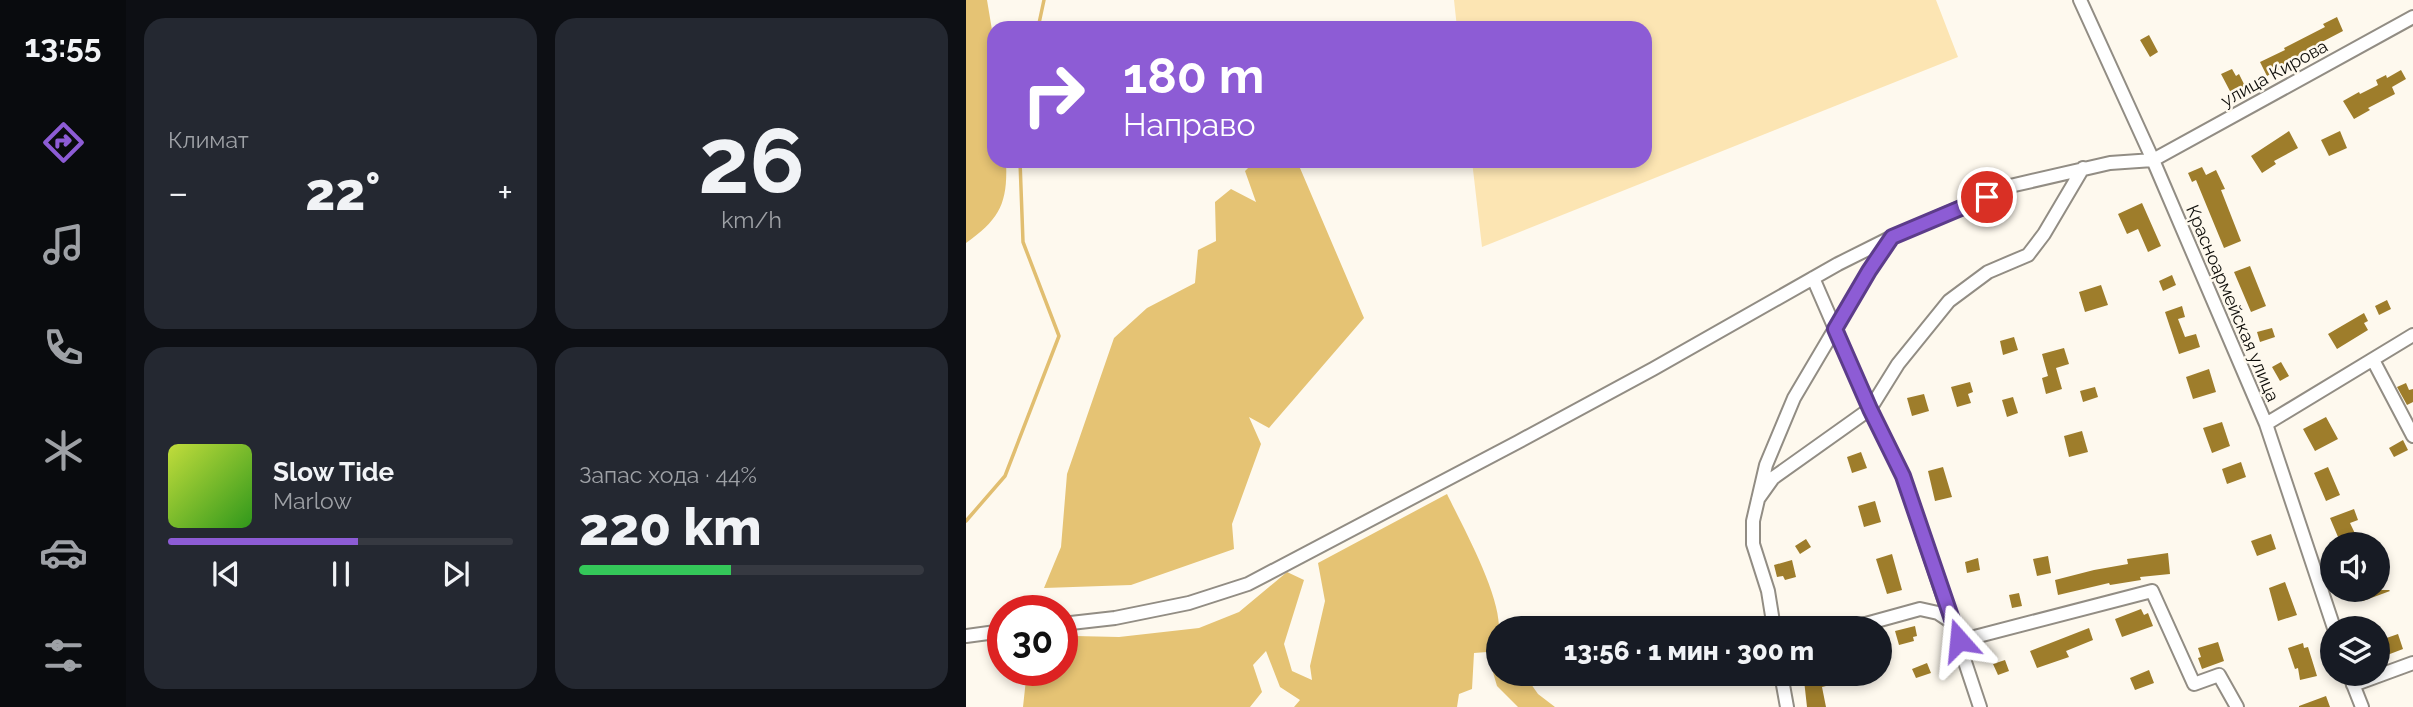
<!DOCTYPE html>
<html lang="ru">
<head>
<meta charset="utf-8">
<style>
	:root { --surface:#171b24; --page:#242831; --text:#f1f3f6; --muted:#9ea1a6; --line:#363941; --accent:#8d5cd5 }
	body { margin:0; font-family:Raleway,sans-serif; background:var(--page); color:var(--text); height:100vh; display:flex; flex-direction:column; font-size:26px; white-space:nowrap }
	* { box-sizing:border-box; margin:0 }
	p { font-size:23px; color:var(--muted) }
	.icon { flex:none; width:38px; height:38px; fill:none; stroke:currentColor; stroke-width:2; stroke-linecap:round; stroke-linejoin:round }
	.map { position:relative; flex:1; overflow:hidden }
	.sheet { display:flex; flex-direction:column; gap:18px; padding:18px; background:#0d0f14; width:840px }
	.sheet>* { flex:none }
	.hud { position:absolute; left:21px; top:21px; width:665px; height:147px; border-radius:21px; box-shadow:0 4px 10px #0003; background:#8d5cd5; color:#fff; overflow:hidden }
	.buttons { position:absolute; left:1354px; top:532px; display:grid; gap:14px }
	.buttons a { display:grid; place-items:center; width:70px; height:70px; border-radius:50%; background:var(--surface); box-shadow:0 4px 10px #0003; font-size:35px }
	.speed { position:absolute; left:21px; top:595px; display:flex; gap:14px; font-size:35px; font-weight:700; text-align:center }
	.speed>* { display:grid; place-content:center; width:91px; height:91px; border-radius:50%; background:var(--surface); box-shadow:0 4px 10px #0003; line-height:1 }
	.speed .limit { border:10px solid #d22; background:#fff; color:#111 }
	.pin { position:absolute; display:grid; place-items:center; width:60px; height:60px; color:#fff; margin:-30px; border:4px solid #fff; border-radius:50%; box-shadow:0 2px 7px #0007 }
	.me { position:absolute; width:77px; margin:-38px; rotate:342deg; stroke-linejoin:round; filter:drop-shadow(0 0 5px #0008) }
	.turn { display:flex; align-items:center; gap:24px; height:147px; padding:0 21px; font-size:32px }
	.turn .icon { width:91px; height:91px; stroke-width:2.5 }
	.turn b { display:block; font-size:49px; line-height:60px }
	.big { font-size:52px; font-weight:800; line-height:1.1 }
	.sheet .card { flex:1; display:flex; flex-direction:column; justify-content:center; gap:10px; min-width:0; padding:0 24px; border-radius:21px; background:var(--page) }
	.sheet .dial { align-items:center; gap:0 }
	.dial b { font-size:91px; line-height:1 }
	.song { display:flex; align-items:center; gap:21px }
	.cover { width:84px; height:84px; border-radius:10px; background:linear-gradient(135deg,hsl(70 70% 55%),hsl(110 70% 35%)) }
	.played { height:7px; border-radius:4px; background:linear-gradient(90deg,var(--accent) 55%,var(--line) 55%) }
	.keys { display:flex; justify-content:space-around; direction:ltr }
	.heat { display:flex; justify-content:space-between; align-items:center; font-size:38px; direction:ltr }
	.charge { height:10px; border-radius:5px; background:linear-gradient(90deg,#34c759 44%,var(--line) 0) }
	.sheet .tiles { flex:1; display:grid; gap:18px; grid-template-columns:repeat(2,1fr) }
	.trip { position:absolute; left:520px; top:616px; width:406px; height:70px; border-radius:35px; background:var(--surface); box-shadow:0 4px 10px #0003; font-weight:800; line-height:70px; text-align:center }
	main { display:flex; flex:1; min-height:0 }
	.dock { display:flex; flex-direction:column; width:126px; justify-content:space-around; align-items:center; background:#090b0e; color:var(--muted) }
	.dock .icon { width:49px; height:49px }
	.dock .on { color:var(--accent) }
	.dock b { font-size:32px; color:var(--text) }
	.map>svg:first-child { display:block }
	.green { fill:#fce5b3 }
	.forest { fill:#e5c374 }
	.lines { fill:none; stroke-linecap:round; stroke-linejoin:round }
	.stream { stroke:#e1be70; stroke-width:3.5 }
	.building { fill:#9e7d2b }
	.minor-casing { stroke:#928d84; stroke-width:16 }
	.minor { stroke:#fff; stroke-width:12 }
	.route-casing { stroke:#5c3c8a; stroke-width:18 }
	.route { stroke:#8d5cd5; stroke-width:12 }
	.labels { text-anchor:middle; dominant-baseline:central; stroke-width:5; stroke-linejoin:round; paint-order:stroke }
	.street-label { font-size:18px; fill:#0e0d09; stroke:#fef9ee }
</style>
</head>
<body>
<main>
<nav class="dock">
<b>13:55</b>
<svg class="icon on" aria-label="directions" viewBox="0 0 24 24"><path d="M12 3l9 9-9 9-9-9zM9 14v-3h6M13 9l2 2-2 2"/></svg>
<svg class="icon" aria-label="music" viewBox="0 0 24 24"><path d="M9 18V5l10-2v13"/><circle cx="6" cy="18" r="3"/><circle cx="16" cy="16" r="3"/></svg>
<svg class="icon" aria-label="phone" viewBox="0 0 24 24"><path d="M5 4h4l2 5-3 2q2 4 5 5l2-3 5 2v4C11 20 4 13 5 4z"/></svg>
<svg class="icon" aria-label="climate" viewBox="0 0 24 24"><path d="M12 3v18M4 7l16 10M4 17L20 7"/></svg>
<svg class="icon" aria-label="car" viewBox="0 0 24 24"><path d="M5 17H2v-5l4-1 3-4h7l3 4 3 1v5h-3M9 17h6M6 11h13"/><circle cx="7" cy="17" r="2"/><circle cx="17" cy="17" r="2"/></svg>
<svg class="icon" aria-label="filters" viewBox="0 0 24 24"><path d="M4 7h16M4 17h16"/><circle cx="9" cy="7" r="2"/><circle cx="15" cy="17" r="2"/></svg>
</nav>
<section class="sheet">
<div class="tiles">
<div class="card"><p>Климат</p>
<div class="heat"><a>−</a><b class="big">22°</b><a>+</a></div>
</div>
<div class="card dial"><b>26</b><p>km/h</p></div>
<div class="card">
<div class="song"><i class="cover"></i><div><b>Slow Tide</b><p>Marlow</p></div></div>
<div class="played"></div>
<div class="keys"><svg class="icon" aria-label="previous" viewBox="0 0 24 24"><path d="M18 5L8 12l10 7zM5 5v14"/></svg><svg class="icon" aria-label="pause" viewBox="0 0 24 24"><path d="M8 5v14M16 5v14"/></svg><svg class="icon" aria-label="next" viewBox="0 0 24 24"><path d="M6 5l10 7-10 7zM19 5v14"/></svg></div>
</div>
<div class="card"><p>Запас хода · 44%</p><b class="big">220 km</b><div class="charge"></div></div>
</div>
</section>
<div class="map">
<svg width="1447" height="707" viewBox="0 0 1447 707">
	<rect width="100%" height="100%" fill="#fef9ee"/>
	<path class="green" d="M 488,0 L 970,0 L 992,57 L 516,247 L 506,161 L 679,161 L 679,28 L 491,28 Z"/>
	<path class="forest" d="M 0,0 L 21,0 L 28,42 L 28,161 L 40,161 C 42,203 34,219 0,243 Z
		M 289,161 L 331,161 L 398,318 L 303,428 L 283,417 L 295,444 L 266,524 L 268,549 L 165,585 L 78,588 L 95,547 L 101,474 L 148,338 L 181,308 L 229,283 L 232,250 L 250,241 L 249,202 L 265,189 L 290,202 L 279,171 Z
		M 481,494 C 497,527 532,590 533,626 C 533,639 532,658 532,674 L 558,674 L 572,694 L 589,707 L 552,707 L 531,686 L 521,652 L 508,653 L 506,689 L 493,694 L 491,707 L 328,707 L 334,700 L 314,687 L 300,651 L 287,665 L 296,692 L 284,707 L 57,707 L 61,670 L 96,670 L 96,640 L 109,636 L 153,637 L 233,628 L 273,612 L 321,572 L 338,580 L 318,644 L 326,671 L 346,680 L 344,666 L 359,601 L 352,563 Z"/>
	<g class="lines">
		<path class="stream" d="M 72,28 L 78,0
			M 0,521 L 39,476 L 93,336 L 57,242 L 54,161"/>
	</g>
	<path class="building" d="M 1371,17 L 1377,31 L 1354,43 L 1355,46 L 1301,76 L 1294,62 L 1319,50 L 1318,48 L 1359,27 L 1357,24 Z
		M 1183,35 L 1192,52 L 1184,57 L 1174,40 Z
		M 1266,69 L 1270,76 L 1273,74 L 1279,86 L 1265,93 L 1255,74 Z
		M 1435,70 L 1440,79 L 1426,87 L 1429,94 L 1402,108 L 1404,110 L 1388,119 L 1377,101 L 1393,92 L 1394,94 L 1412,85 L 1410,80 L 1420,75 L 1421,78 Z
		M 1323,131 L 1332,148 L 1308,161 L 1310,164 L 1296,173 L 1285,156 Z
		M 1374,131 L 1381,148 L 1363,156 L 1355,140 Z
		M 1236,167 L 1240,175 L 1250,170 L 1259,189 L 1255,190 L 1275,241 L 1258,248 L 1230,180 L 1226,182 L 1222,173 Z
		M 1176,203 L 1195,246 L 1182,252 L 1172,229 L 1161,234 L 1152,214 Z
		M 1284,266 L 1300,306 L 1285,312 L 1268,272 Z
		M 1206,275 L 1210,285 L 1197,291 L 1193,281 Z
		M 1135,285 L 1142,305 L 1119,312 L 1113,292 Z
		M 1421,300 L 1425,309 L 1413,315 L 1409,306 Z
		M 1216,306 L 1219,317 L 1212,319 L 1219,337 L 1230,334 L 1234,347 L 1213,354 L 1199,312 Z
		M 1398,313 L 1402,321 L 1398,323 L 1402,330 L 1371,349 L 1362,334 Z
		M 1306,328 L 1309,337 L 1294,342 L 1291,332 Z
		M 1048,337 L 1052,350 L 1037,355 L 1034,341 Z
		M 1098,348 L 1103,364 L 1090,368 L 1096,389 L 1080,394 L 1076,378 L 1082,376 L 1076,354 Z
		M 1315,362 L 1323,376 L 1314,381 L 1306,367 Z
		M 1243,369 L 1250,392 L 1227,399 L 1220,377 Z
		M 1004,382 L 1007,392 L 1002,394 L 1005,403 L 991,407 L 985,387 Z
		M 1440,383 L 1443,390 L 1447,389 L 1447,402 L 1441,405 L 1431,387 Z
		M 1129,387 L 1132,397 L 1117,402 L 1114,391 Z
		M 958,394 L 963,411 L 946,416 L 941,398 Z
		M 1047,397 L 1052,413 L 1041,417 L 1036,400 Z
		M 1360,417 L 1372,439 L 1349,451 L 1337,429 Z
		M 1256,422 L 1264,446 L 1246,453 L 1237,428 Z
		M 1116,431 L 1122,452 L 1103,457 L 1098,436 Z
		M 1437,440 L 1442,450 L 1428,457 L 1423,448 Z
		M 895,452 L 901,468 L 886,473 L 881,457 Z
		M 1275,462 L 1280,477 L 1261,484 L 1256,469 Z
		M 977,467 L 986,497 L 969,501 L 962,471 Z
		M 1362,467 L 1374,495 L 1360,501 L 1348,473 Z
		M 909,501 L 915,522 L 898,527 L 892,506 Z
		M 1388,509 L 1392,520 L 1384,523 L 1394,544 L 1375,544 L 1364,518 Z
		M 1305,534 L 1310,549 L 1291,556 L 1285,541 Z
		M 840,539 L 845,547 L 834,554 L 829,546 Z
		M 1202,553 L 1204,574 L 1174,577 L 1175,580 L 1144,585 L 1143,583 L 1092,595 L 1089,580 L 1128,570 L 1162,564 L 1161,559 Z
		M 926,554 L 936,590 L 921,594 L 910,559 Z
		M 1082,556 L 1085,573 L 1071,576 L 1067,559 Z
		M 1012,558 L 1014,570 L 1001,573 L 999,562 Z
		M 826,560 L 830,577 L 819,580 L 817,576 L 811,577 L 808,565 Z
		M 1319,582 L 1331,615 L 1312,621 L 1303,588 Z
		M 1393,590 L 1423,590 L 1424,591 L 1397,601 Z
		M 1053,593 L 1056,606 L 1046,608 L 1043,595 Z
		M 1175,609 L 1178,615 L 1182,613 L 1187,626 L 1156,637 L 1149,619 Z
		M 949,626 L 951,636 L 947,637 L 948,641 L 933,645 L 929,631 Z
		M 1123,628 L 1127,640 L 1100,651 L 1103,657 L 1071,668 L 1064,651 Z
		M 1432,634 L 1437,649 L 1416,657 L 1412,641 Z
		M 1252,642 L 1258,661 L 1236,669 L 1232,658 L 1235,657 L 1232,648 Z
		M 1337,643 L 1338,648 L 1342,647 L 1351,676 L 1334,680 L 1332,668 L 1329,669 L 1322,648 Z
		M 1039,660 L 1043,671 L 1032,675 L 1027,664 Z
		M 961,663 L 965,673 L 950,678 L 946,669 Z
		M 1183,670 L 1188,683 L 1169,690 L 1164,678 Z
		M 862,675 L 864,685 L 856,687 L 860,707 L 841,707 L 838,680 Z
		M 1360,696 L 1364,707 L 1333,707 L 1333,706 Z"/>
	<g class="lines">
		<g class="minor-casing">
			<path id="minor" d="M 1114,0 L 1187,160 L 1300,424 L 1368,628
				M 847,278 L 904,409 L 937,476 L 1014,707
				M 1407,360 L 1447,436
				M 1300,424 L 1447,335
				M 792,499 L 807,478 L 904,409 L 932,364 L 983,301 L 1022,272 L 1062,255 L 1078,234 L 1117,168
				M 96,624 L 149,618 L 223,603 L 282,584 L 552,442 L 687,369 L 872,264 L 926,237 L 1044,186 L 1144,163 L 1187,160 L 1447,17
				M 808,628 L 802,591 L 787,544 L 787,521 L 800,465 L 828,398 L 903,271 L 925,239
				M 885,628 L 954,609 L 972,613 L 987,623
				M 0,636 L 37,631
				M 993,641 L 1186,591 L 1228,684 L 1253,675 L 1271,707
				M 815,674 L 821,707
				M 1383,674 L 1396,707
				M 1387,685 L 1447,663"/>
		</g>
		<use href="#minor" class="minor"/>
	</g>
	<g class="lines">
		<g class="route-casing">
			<path id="route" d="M 993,640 L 937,476 L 904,409 L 869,329 L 903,271 L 926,237 L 1021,197"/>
		</g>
		<use href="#route" class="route"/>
	</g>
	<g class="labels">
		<g class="street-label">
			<text transform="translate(1308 73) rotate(-29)">улица Кирова</text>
			<text transform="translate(1267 303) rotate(67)">Красноармейская улица</text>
		</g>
	</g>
</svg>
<div class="buttons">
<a><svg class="icon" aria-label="sound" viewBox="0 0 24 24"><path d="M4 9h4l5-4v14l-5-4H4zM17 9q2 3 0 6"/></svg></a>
<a><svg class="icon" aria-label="layers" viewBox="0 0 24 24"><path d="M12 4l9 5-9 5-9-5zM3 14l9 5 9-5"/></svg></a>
</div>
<div class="speed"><div class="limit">30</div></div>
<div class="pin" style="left:1021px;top:197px;background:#d93025"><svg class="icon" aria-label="arrive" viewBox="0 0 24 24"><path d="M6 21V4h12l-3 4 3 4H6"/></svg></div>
<svg class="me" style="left:993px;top:640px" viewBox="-20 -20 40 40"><path d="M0-17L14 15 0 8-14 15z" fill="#8d5cd5" stroke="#fff" stroke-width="4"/></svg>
<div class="trip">13:56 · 1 мин · 300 m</div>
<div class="hud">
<div class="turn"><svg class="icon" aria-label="right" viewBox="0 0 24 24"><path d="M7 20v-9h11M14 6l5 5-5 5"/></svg><div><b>180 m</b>Направо</div></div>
</div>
</div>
</main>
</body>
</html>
